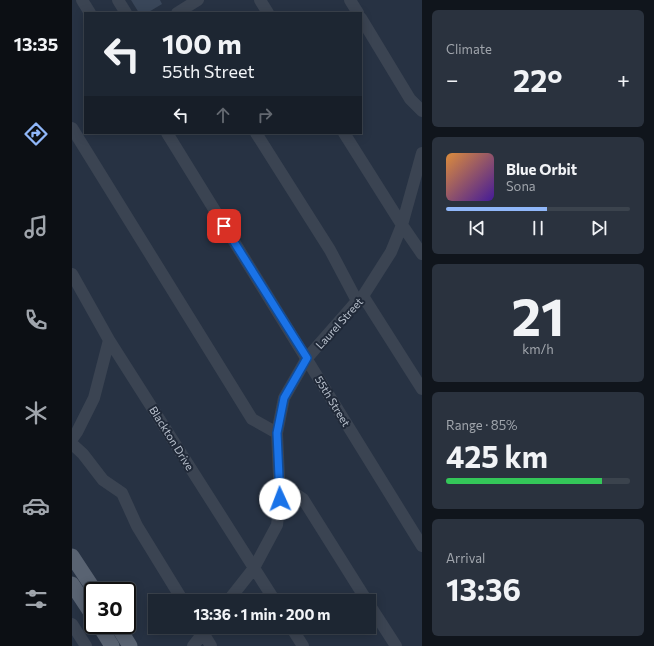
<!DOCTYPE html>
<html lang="en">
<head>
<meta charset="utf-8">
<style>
	:root { --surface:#1d2632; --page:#2a323e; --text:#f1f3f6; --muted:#a0a5ac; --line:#3b434d; --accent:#90b7f9 }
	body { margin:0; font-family:Commissioner,sans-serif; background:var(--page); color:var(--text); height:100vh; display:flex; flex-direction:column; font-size:15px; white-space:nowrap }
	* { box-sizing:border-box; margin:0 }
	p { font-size:13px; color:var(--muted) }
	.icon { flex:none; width:22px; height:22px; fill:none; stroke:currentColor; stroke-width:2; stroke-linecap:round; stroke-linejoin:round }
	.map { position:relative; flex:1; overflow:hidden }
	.sheet { display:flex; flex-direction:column; gap:10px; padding:10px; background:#10151c; width:232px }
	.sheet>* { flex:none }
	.guide { position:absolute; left:12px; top:12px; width:278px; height:122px; border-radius:0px; box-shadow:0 2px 10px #0003,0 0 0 1px var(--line); background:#1d2632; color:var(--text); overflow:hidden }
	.speed { position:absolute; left:12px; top:582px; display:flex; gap:8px; font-size:20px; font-weight:700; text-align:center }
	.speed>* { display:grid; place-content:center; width:52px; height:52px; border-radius:50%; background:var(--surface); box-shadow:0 2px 10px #0003,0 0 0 1px var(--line); line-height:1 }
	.speed .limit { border:2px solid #111; border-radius:6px; background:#fff; color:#111 }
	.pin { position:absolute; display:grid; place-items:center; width:34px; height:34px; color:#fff; margin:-17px; border-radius:8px; box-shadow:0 2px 6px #0006 }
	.me { position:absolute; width:44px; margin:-22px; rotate:358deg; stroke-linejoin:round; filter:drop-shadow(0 0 3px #0008) }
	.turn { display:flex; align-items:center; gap:14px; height:84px; padding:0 12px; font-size:18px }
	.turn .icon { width:52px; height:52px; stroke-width:2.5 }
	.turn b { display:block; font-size:28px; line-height:34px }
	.lanes { display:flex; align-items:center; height:38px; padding:0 12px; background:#0003; justify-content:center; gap:20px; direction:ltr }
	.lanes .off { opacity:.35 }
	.big { font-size:30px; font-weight:700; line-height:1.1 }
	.sheet .card { flex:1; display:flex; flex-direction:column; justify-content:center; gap:6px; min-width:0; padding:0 14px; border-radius:6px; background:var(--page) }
	.sheet .dial { align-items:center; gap:0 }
	.dial b { font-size:52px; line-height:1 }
	.song { display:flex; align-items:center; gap:12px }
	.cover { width:48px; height:48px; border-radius:6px; background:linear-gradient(135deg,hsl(30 70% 55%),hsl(260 70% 35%)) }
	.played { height:4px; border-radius:2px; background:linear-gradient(90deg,var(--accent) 55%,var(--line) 55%) }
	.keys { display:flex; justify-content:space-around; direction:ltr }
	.heat { display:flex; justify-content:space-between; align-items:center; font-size:22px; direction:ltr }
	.charge { height:6px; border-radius:3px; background:linear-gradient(90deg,#34c759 85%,var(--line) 0) }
	.trip { position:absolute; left:76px; top:594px; width:228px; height:40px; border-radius:0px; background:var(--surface); box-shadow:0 2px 10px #0003,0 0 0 1px var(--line); font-weight:700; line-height:40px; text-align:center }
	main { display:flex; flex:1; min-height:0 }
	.dock { display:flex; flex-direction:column; width:72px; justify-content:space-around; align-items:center; background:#0c0f14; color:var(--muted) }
	.dock .icon { width:28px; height:28px }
	.dock .current { color:var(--accent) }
	.dock b { font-size:18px; color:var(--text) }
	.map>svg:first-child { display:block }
	.building { fill:#394659 }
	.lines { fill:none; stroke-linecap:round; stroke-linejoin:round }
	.minor { stroke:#3b4452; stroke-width:12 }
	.major { stroke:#596372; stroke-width:15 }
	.route-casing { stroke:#114b97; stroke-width:10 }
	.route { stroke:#1a73e8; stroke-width:7 }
	.labels { text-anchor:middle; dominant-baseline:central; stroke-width:4; stroke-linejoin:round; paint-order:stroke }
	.street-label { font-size:11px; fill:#b8c0cc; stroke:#202938 }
</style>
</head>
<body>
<main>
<nav class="dock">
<b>13:35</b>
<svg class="icon current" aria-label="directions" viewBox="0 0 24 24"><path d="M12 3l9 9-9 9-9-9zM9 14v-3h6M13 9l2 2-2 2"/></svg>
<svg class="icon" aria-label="music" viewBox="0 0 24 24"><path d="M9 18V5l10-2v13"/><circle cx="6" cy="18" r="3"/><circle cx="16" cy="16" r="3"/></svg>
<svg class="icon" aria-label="phone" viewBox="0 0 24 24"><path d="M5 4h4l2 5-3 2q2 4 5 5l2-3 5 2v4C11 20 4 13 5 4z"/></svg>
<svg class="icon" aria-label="climate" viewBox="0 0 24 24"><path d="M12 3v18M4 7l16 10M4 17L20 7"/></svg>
<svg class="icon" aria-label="car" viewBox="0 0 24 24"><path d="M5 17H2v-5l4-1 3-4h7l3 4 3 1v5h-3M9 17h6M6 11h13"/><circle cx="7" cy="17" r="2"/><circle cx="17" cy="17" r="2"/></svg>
<svg class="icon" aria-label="filters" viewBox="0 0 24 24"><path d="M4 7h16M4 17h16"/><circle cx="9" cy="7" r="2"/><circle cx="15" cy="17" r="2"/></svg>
</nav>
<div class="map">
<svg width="350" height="646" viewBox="0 0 350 646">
	<rect width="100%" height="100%" fill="#273243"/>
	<path class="building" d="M 59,0 L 88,0 L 90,4 L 75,13 L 67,13 Z"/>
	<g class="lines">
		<path class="minor" d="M 10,0 L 18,13
			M 46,0 L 54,13
			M 188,0 L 196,13
			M 278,0 L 286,13
			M 105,13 L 126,0
			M 289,18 L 338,99 L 350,111
			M 0,128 L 180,419 L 205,433
			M 95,133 L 350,546
			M 184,133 L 258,250 L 285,301
			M 272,133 L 330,225 L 350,254
			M 0,274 L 37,340 L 203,601
			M 291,296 L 350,389
			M 0,439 L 5,432 L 22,398 L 37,340
			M 0,444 L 11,454 L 31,480 L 50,493 L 65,526 L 111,601
			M 208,495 L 225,495 L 231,499 L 295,601
			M 156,601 L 182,568 L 205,525 L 208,499 L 205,433 L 212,398 L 235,358 L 285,301 L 291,296 L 319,252 L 330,225 L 350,153
			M 297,604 L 324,646
			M 0,624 L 14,646
			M 219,627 L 231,646
			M 128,628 L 139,646
			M 121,646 L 136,627"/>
		<path class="major" d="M 0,556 L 23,591
			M 0,584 L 21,616
			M 27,625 L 40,646
			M 45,625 L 58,646"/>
	</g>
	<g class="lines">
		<g class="route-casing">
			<path id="route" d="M 152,226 L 235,358 L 212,398 L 205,433 L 208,499"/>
		</g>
		<use href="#route" class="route"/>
	</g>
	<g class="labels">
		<g class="street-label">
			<text transform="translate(267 323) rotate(-48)">Laurel Street</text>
			<text transform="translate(261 401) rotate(59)">55th Street</text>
			<text transform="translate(100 438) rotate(58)">Blackton Drive</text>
		</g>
	</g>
</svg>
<div class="speed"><div class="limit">30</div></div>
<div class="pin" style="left:152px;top:226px;background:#d93025"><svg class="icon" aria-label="arrive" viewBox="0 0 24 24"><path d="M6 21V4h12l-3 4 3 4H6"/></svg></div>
<svg class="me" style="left:208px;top:499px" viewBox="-20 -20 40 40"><circle r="19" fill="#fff"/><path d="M0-13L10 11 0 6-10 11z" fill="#1a73e8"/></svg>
<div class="trip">13:36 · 1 min · 200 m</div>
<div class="guide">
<div class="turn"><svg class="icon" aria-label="left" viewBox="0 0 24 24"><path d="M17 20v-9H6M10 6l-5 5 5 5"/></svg><div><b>100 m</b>55th Street</div></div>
<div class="lanes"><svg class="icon" aria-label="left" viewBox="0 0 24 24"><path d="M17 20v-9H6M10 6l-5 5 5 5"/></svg><svg class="icon off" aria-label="ahead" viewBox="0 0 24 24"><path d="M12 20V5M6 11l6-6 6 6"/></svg><svg class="icon off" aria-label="right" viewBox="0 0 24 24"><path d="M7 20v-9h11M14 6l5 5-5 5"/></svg></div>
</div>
</div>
<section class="sheet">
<div class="card"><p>Climate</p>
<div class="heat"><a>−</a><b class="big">22°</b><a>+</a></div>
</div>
<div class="card">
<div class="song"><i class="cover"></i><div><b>Blue Orbit</b><p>Sona</p></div></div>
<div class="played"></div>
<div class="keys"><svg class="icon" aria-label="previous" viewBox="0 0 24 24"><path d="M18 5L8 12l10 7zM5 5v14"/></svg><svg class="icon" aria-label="pause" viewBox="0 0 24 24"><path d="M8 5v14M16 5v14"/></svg><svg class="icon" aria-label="next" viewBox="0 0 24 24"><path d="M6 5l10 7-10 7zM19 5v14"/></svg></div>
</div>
<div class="card dial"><b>21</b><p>km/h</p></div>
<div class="card"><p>Range · 85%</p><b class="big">425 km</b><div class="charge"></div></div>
<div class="card"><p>Arrival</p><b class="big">13:36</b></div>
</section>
</main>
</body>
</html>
